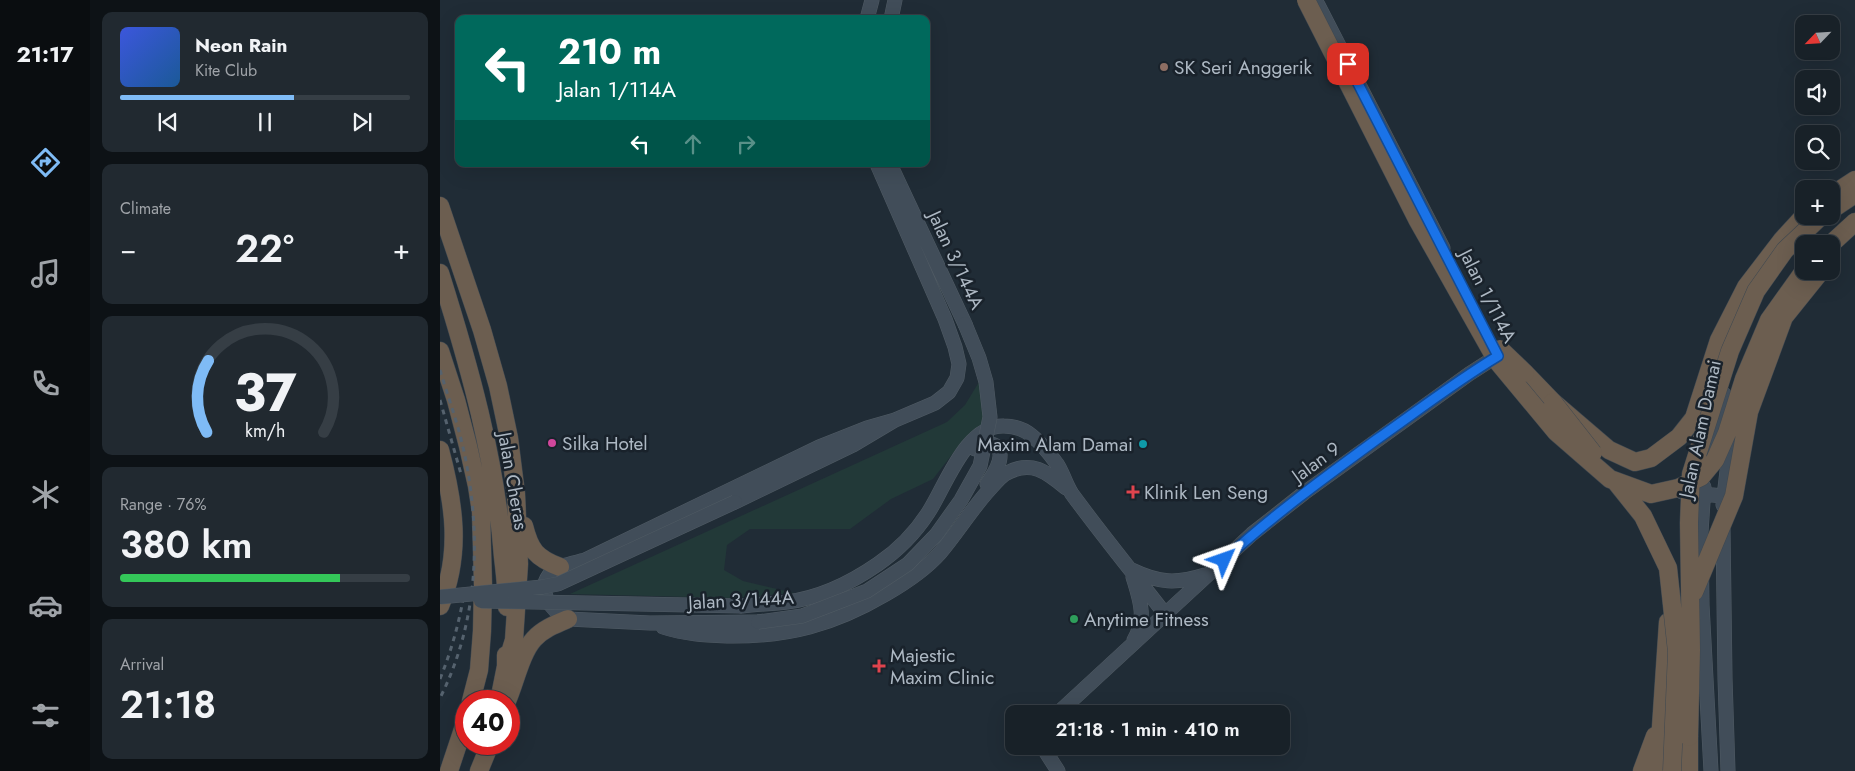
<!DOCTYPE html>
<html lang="en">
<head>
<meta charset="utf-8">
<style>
	:root { --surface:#182128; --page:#212930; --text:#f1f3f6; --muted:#9fa3a8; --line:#363e45; --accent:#7fbbf6 }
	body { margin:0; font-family:Jost,sans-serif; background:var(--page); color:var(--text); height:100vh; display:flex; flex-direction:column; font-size:19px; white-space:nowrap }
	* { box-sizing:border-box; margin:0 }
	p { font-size:16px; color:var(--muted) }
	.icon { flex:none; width:28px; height:28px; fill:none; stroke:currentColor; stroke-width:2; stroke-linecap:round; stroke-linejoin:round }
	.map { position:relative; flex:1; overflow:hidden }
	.sheet { display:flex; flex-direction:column; gap:12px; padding:12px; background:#0d1216; width:350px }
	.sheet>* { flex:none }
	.hud { position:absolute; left:15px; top:15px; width:475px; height:152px; border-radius:10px; box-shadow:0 5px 20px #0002,0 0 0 1px var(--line); background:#00695c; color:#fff; overflow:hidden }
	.needle { width:32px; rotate:245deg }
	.fabs { position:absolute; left:1355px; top:15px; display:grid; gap:10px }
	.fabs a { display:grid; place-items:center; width:45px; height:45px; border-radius:10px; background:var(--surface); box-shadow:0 5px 20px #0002,0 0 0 1px var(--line); font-size:25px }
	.speed { position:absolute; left:15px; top:690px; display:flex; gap:10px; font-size:25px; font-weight:700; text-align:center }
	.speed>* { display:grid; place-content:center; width:65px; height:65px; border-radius:50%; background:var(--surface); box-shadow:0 5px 20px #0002,0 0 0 1px var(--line); line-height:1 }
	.speed .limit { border:8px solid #d22; background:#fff; color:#111 }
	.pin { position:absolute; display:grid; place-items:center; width:42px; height:42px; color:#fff; margin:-21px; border-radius:10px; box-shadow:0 2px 8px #0006 }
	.me { position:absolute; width:55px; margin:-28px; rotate:47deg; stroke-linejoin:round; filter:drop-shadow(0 0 4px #0008) }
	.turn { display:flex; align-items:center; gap:18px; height:105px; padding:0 20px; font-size:22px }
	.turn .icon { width:65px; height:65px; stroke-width:2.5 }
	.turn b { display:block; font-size:35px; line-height:42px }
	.lanes { display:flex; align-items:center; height:48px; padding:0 20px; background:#0003; justify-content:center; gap:25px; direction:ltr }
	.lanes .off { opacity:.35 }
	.big { font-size:38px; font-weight:600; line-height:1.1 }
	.sheet .tile { flex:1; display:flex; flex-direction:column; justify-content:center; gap:8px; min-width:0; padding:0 18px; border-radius:10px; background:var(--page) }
	.sheet .dial { align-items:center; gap:0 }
	.dial svg { height:130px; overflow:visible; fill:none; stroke:var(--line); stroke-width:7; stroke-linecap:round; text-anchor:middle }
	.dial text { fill:var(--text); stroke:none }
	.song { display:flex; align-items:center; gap:15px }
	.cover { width:60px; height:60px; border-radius:8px; background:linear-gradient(135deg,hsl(230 70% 55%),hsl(210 70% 35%)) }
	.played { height:5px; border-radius:2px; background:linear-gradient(90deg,var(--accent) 60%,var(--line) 60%) }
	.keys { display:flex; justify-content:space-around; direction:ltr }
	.heat { display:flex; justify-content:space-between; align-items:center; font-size:28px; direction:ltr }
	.charge { height:8px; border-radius:4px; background:linear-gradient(90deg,#34c759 76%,var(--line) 0) }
	.trip { position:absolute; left:565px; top:705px; width:285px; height:50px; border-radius:10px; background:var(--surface); box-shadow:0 5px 20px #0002,0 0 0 1px var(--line); font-weight:600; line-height:50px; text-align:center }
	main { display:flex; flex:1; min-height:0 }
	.tabs { display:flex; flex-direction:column; width:90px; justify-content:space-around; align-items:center; background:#0a0d10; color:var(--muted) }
	.tabs .icon { width:35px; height:35px }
	.tabs .on { color:var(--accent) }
	.tabs b { font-size:22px; color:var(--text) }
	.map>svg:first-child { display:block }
	.green { fill:#223938 }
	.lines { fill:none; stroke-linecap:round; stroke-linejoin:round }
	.secondary-casing { stroke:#505b64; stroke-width:15 }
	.highway-casing { stroke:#3e4851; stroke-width:19 }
	.secondary { stroke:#414d59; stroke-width:14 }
	.highway { stroke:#6c5e50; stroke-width:18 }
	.rail { stroke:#55626e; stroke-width:3; stroke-dasharray:5 5; stroke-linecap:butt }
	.secondary-bridge-casing { stroke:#505b64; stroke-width:15; stroke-linecap:butt }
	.highway-bridge-casing { stroke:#3e4851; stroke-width:19; stroke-linecap:butt }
	.secondary-bridge { stroke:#414d59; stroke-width:14 }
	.highway-bridge { stroke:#6c5e50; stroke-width:18 }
	.route-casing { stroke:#114b97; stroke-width:12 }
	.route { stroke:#1a73e8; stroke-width:9 }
	.education-dot { fill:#8d6e63; stroke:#19222b; stroke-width:2 }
	.hotel-dot { fill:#d1479c; stroke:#19222b; stroke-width:2 }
	.culture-dot { fill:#0f9aa8; stroke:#19222b; stroke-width:2 }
	.health-dot { fill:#e0444e; stroke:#19222b; stroke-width:2 }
	.leisure-dot { fill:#2e9e5b; stroke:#19222b; stroke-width:2 }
	.labels { text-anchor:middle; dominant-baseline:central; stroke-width:5; stroke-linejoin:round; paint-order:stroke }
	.poi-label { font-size:19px; fill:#adb8c3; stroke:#19222b; text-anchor:start }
	.street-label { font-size:19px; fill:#adb8c3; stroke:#19222b }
</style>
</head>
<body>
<main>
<nav class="tabs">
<b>21:17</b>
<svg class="icon on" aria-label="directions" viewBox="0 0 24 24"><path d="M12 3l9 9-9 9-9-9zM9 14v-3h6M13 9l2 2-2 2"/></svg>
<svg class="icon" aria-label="music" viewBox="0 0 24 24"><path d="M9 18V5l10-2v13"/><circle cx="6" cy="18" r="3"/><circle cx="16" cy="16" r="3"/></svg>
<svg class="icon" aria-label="phone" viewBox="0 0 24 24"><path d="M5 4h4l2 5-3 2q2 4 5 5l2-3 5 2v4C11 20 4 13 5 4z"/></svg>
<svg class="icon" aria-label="climate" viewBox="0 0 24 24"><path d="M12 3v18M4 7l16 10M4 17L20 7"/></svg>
<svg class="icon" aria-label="car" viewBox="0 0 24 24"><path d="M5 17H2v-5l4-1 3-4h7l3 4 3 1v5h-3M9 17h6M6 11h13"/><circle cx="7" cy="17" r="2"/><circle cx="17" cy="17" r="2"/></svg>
<svg class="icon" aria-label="filters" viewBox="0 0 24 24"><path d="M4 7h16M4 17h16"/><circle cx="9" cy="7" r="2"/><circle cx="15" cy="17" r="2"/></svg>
</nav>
<section class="sheet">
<div class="tile">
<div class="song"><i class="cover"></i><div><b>Neon Rain</b><p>Kite Club</p></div></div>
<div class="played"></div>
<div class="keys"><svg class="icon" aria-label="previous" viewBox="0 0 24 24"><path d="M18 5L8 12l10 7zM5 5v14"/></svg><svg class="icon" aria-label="pause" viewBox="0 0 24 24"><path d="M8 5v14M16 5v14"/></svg><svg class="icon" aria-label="next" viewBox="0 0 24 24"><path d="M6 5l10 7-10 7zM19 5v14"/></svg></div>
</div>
<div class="tile"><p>Climate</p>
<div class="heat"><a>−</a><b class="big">22°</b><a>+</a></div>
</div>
<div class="tile dial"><svg viewBox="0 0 100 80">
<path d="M14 69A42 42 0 1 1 86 69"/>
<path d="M14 69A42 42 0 0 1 15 25" stroke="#7fbbf6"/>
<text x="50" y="56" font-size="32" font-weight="700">37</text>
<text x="50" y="72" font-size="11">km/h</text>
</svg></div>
<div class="tile"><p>Range · 76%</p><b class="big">380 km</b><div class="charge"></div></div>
<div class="tile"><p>Arrival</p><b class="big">21:18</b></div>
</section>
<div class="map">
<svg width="1415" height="771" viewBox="0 0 1415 771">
	<rect width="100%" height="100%" fill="#202c36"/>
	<path class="green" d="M 539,382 L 545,422 L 524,439 L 493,479 L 451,499 L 410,529 L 310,529 L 287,545 L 284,570 L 303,581 L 354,593 L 295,598 L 130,594 L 507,422 L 525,405 Z"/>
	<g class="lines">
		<g class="secondary-casing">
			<path id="secondary" d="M 878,5 L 1003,248
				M 427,19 L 432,0
				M 451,19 L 455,0
				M 450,164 L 525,324
				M 535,449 C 543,442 558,440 560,454 C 561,465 552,476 547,484
				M 1269,461 L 1284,394
				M 1264,487 L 1261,532 L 1262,605 L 1271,771
				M 1242,492 L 1283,496
				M 295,502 L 413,445 L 455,420 L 495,403 L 509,392 L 517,378 L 519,364 L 515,347 L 505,319 L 437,164
				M 1283,505 L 1289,454 L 1296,426
				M 1283,527 L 1285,678 L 1288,771
				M 692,570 C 719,583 736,584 765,575
				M 693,577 C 700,600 707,618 694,640
				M 302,606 C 317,604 332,604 347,602 C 379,598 412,582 438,564 C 457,551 475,533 488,513 C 506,486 525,425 564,426 C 574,426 584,429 592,436 C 601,443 610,454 617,464 C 623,473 626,485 632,494 C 662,535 694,574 725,614
				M 318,622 L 210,623 L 128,619 C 111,611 94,589 112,572 C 119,565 135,563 145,560 L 379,447 L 427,428 L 455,420
				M 223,627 C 244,634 265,635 287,636 C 348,637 393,625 446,594 C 465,583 485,570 500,553 C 517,533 531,510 549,490 C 554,485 559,478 565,474 C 591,459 607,472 626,488
				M 617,714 L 812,534 L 864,493 L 1029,374 L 1057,356
				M 602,746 L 618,771"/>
		</g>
		<g class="highway-casing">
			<path id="highway" d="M 1392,195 L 1415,180
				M 0,206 L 42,330 L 58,386 L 69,438 L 76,494 L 79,564 L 74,640 L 66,666
				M 1391,210 L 1415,194
				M 1391,244 L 1415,222
				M 0,273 C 29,365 56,460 63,557 C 65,574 67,590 67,607
				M 0,351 L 16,400 L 28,446 L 37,486 L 41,512 L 43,585 L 42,631 L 39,670 L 31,701
				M 1085,373 L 1113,402 L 1169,450 L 1195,462 L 1211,458 L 1239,437 L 1254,418 L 1279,340 L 1306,287 L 1342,240 L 1364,216
				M 0,450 C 14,503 22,553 0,606
				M 84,526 C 90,550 96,558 120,567
				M 59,701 L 66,666 L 66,655
				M 67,701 C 75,683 81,653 94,639 C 103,629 116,624 128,619
				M 1249,737 L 1249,771
				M 9,771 L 26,720
				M 39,771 L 50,744
				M 1202,771 L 1215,736
				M 1218,771 L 1228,622"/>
		</g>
		<use href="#secondary" class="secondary"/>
		<use href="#highway" class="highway"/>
		<path class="rail" d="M 0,370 C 7,394 16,418 22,443 C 42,528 40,619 0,698
			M 0,400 L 21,474
			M 0,679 C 12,649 20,620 25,588"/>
		<g class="secondary-bridge-casing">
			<path id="secondary-bridge" d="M 0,597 L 102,587 L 118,584 L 295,502
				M 41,601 L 302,606
				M 318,622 L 362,616 L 427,591 L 468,564 L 496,535 L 521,500 L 540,466 L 550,417 L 546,382 L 539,358 L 525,324"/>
		</g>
		<g class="highway-bridge-casing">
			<path id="highway-bridge" d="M 866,0 L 977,219 L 1057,361 L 1116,432 L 1170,479 L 1211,494 L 1238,488 L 1261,477 L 1275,460 L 1287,433 L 1304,379 L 1329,320 L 1364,271
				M 1060,349 L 1085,373
				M 1113,402 L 1153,453
				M 1175,481 L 1203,516 L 1228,568 L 1237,652 L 1232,771
				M 1254,592 L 1294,496 L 1309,412 L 1344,317 L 1381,271
				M 1237,652 L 1245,624
				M 1249,737 L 1251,650 L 1249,523 L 1251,474 L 1290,351 L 1316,291 L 1345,250 L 1378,219"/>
		</g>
		<use href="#secondary-bridge" class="secondary-bridge"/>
		<use href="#highway-bridge" class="highway-bridge"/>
	</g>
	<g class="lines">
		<g class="route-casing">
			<path id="route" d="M 784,560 C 832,516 884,478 936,440 C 976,412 1015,382 1058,356 L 908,64"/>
		</g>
		<use href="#route" class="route"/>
	</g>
	<circle class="education-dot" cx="724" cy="67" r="5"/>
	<circle class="hotel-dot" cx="112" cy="443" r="5"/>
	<circle class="culture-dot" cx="703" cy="444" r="5"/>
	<g class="health-dot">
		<path d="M690.5 484.5h5v5h5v5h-5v5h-5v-5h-5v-5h5z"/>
		<path d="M436.5 658.5h5v5h5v5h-5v5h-5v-5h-5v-5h5z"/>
	</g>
	<circle class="leisure-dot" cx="634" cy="619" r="5"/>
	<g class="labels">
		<g class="poi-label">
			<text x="734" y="67">SK Seri Anggerik</text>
			<text x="122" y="443">Silka Hotel</text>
			<text x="693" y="444" text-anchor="end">Maxim Alam Damai</text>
			<text x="704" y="492">Klinik Len Seng</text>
			<text x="644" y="619">Anytime Fitness</text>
			<text x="450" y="655">Majestic<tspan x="450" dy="22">Maxim Clinic</tspan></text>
		</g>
		<g class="street-label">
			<text transform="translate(516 260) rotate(65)">Jalan 3/144A</text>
			<text transform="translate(1048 296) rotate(63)">Jalan 1/114A</text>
			<text transform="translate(1260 429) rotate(-78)">Jalan Alam Damai</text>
			<text transform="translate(876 462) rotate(-36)">Jalan 9</text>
			<text transform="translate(73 481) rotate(80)">Jalan Cheras</text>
			<text transform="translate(301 600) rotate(-3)">Jalan 3/144A</text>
		</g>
	</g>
</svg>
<div class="fabs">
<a><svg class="needle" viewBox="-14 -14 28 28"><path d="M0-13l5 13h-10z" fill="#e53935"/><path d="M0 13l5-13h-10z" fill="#9fa3a8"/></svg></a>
<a><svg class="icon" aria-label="sound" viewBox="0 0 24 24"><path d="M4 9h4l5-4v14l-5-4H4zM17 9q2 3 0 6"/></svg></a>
<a><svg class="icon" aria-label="search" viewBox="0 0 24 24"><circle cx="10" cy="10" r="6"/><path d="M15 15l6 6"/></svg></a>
<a>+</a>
<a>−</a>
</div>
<div class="speed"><div class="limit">40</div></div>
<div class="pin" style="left:908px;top:64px;background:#d93025"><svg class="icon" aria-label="arrive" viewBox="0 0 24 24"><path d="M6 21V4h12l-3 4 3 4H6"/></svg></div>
<svg class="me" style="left:784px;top:560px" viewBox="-20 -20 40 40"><path d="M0-17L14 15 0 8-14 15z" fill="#1a73e8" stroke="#fff" stroke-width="4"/></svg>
<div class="trip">21:18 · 1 min · 410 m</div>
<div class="hud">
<div class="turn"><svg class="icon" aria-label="left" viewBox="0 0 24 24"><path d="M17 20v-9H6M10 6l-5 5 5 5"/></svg><div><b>210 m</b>Jalan 1/114A</div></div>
<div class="lanes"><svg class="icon" aria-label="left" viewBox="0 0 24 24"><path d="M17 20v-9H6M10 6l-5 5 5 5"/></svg><svg class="icon off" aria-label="ahead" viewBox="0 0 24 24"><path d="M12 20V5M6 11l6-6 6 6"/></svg><svg class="icon off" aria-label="right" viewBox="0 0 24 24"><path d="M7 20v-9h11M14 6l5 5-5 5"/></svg></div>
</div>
</div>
</main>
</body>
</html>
